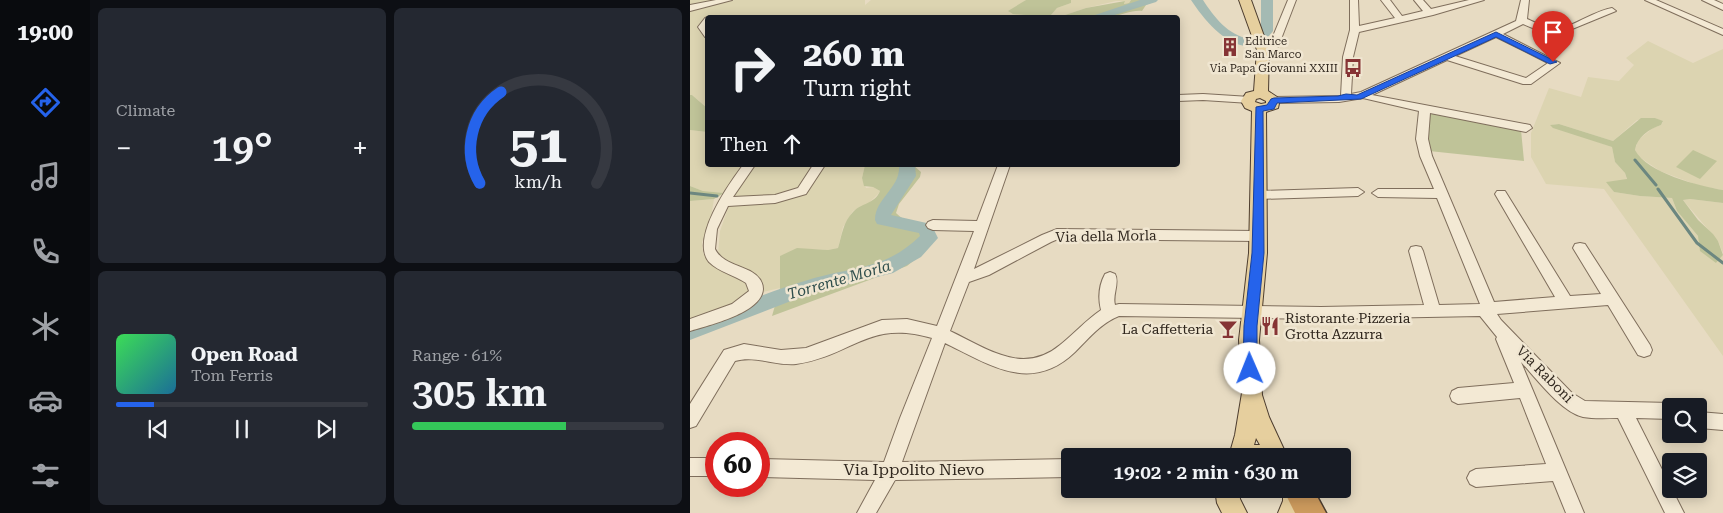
<!DOCTYPE html>
<html lang="en">
<head>
<meta charset="utf-8">
<style>
	:root { --surface:#171b24; --page:#242831; --text:#f1f3f6; --muted:#9ea1a6; --line:#363941; --accent:#2563eb }
	body { margin:0; font-family:"Roboto Serif",serif; background:var(--page); color:var(--text); height:100vh; display:flex; flex-direction:column; font-size:19px; white-space:nowrap }
	* { box-sizing:border-box; margin:0 }
	p { font-size:16px; color:var(--muted) }
	.icon { flex:none; width:28px; height:28px; fill:none; stroke:currentColor; stroke-width:2; stroke-linecap:round; stroke-linejoin:round }
	.map { position:relative; flex:1; overflow:hidden }
	.panel { display:flex; flex-direction:column; gap:8px; padding:8px; background:#0d0f14; width:600px }
	.panel>* { flex:none }
	.top-card { position:absolute; left:15px; top:15px; width:475px; height:152px; border-radius:5px; box-shadow:0 2px 12px #0003; background:#171b24; color:var(--text); overflow:hidden }
	.controls { position:absolute; left:972px; top:398px; display:grid; gap:10px }
	.controls a { display:grid; place-items:center; width:45px; height:45px; border-radius:5px; background:var(--surface); box-shadow:0 2px 12px #0003; font-size:25px }
	.speed { position:absolute; left:15px; top:432px; display:flex; gap:10px; font-size:25px; font-weight:700; text-align:center }
	.speed>* { display:grid; place-content:center; width:65px; height:65px; border-radius:50%; background:var(--surface); box-shadow:0 2px 12px #0003; line-height:1 }
	.speed .limit { border:8px solid #d22; background:#fff; color:#111 }
	.pin { position:absolute; display:grid; place-items:center; width:42px; height:42px; color:#fff; margin:-51px -21px; border-radius:50% 50% 50% 0; rotate:-45deg; box-shadow:0 0 5px #0007 }
	.pin .icon { rotate:45deg }
	.me { position:absolute; width:55px; margin:-28px; rotate:359deg; stroke-linejoin:round; filter:drop-shadow(0 0 4px #0008) }
	.turn { display:flex; align-items:center; gap:18px; height:105px; padding:0 15px; font-size:22px }
	.turn .icon { width:65px; height:65px; stroke-width:2.5 }
	.turn b { display:block; font-size:35px; line-height:42px }
	.then { display:flex; align-items:center; height:48px; padding:0 15px; background:#0003; gap:10px; font-size:19px }
	.big { font-size:38px; font-weight:600; line-height:1.1 }
	.panel .widget { flex:1; display:flex; flex-direction:column; justify-content:center; gap:8px; min-width:0; padding:0 18px; border-radius:8px; background:var(--page) }
	.panel .dial { align-items:center; gap:0 }
	.dial svg { height:130px; overflow:visible; fill:none; stroke:var(--line); stroke-width:7; stroke-linecap:round; text-anchor:middle }
	.dial text { fill:var(--text); stroke:none }
	.song { display:flex; align-items:center; gap:15px }
	.cover { width:60px; height:60px; border-radius:8px; background:linear-gradient(135deg,hsl(130 70% 55%),hsl(200 70% 35%)) }
	.played { height:5px; border-radius:2px; background:linear-gradient(90deg,var(--accent) 15%,var(--line) 15%) }
	.keys { display:flex; justify-content:space-around; direction:ltr }
	.heat { display:flex; justify-content:space-between; align-items:center; font-size:28px; direction:ltr }
	.charge { height:8px; border-radius:4px; background:linear-gradient(90deg,#34c759 61%,var(--line) 0) }
	.panel .tiles { flex:1; display:grid; gap:8px; grid-template-columns:repeat(2,1fr) }
	.trip { position:absolute; left:371px; top:448px; width:290px; height:50px; border-radius:5px; background:var(--surface); box-shadow:0 2px 12px #0003; font-weight:600; line-height:50px; text-align:center }
	main { display:flex; flex:1; min-height:0 }
	.menu { display:flex; flex-direction:column; width:90px; justify-content:space-around; align-items:center; background:#090b0e; color:var(--muted) }
	.menu .icon { width:35px; height:35px }
	.menu .active { color:var(--accent) }
	.menu b { font-size:22px; color:var(--text) }
	.map>svg:first-child { display:block }
	.farmland { fill:#dcd4b1 }
	.green { fill:#bfc398 }
	.lines { fill:none; stroke-linecap:round; stroke-linejoin:round }
	.stream { stroke:#6c8780; stroke-width:3 }
	.river { fill:#a4bab3; fill-rule:evenodd }
	.minor-casing { stroke:#7f6e5c; stroke-width:2 }
	.major-casing { stroke:#4d3d2f; stroke-width:2 }
	.highway-casing { stroke:#4d3d2f; stroke-width:3 }
	.minor { fill:#f3e9d4; fill-rule:evenodd }
	.major { fill:#e6cf9e; fill-rule:evenodd }
	.highway { fill:#cc9a5d; fill-rule:evenodd }
	.route { fill:#2563eb; stroke:#184099 }
	.labels { text-anchor:middle; dominant-baseline:central; stroke-width:5; stroke-linejoin:round; paint-order:stroke }
	.far-poi-label { font-size:11px; fill:#30271e; stroke:#f0e6d1; text-anchor:start }
	.street-label { font-size:14px; fill:#30271e; stroke:#f0e6d1 }
	.poi-label { font-size:14px; fill:#30271e; stroke:#f0e6d1; text-anchor:start }
	.water-label { font-size:15px; font-style:italic; fill:#2f4e4c; stroke:#f0e6d1 }
	.near-street-label { font-size:16px; fill:#30271e; stroke:#f0e6d1 }
</style>
</head>
<body>
<main>
<nav class="menu">
<b>19:00</b>
<svg class="icon active" aria-label="directions" viewBox="0 0 24 24"><path d="M12 3l9 9-9 9-9-9zM9 14v-3h6M13 9l2 2-2 2"/></svg>
<svg class="icon" aria-label="music" viewBox="0 0 24 24"><path d="M9 18V5l10-2v13"/><circle cx="6" cy="18" r="3"/><circle cx="16" cy="16" r="3"/></svg>
<svg class="icon" aria-label="phone" viewBox="0 0 24 24"><path d="M5 4h4l2 5-3 2q2 4 5 5l2-3 5 2v4C11 20 4 13 5 4z"/></svg>
<svg class="icon" aria-label="climate" viewBox="0 0 24 24"><path d="M12 3v18M4 7l16 10M4 17L20 7"/></svg>
<svg class="icon" aria-label="car" viewBox="0 0 24 24"><path d="M5 17H2v-5l4-1 3-4h7l3 4 3 1v5h-3M9 17h6M6 11h13"/><circle cx="7" cy="17" r="2"/><circle cx="17" cy="17" r="2"/></svg>
<svg class="icon" aria-label="filters" viewBox="0 0 24 24"><path d="M4 7h16M4 17h16"/><circle cx="9" cy="7" r="2"/><circle cx="15" cy="17" r="2"/></svg>
</nav>
<section class="panel">
<div class="tiles">
<div class="widget"><p>Climate</p>
<div class="heat"><a>−</a><b class="big">19°</b><a>+</a></div>
</div>
<div class="widget dial"><svg viewBox="0 0 100 80">
<path d="M14 69A42 42 0 1 1 86 69"/>
<path d="M14 69A42 42 0 0 1 27 13" stroke="#2563eb"/>
<text x="50" y="56" font-size="32" font-weight="700">51</text>
<text x="50" y="72" font-size="11">km/h</text>
</svg></div>
<div class="widget">
<div class="song"><i class="cover"></i><div><b>Open Road</b><p>Tom Ferris</p></div></div>
<div class="played"></div>
<div class="keys"><svg class="icon" aria-label="previous" viewBox="0 0 24 24"><path d="M18 5L8 12l10 7zM5 5v14"/></svg><svg class="icon" aria-label="pause" viewBox="0 0 24 24"><path d="M8 5v14M16 5v14"/></svg><svg class="icon" aria-label="next" viewBox="0 0 24 24"><path d="M6 5l10 7-10 7zM19 5v14"/></svg></div>
</div>
<div class="widget"><p>Range · 61%</p><b class="big">305 km</b><div class="charge"></div></div>
</div>
</section>
<div class="map">
<svg width="1033" height="513" viewBox="0 0 1033 513">
	<rect width="100%" height="100%" fill="#e7dbc2"/>
	<path class="farmland" d="M 0,0 L 175,0 L 175,5 L 181,0 L 336,0 L 331,5 L 337,14 L 331,17 L 18,18 L 17,108 L 2,95 L 0,95 Z
		M 381,0 L 441,0 L 439,3 L 434,4 L 435,1 L 426,1 L 396,8 L 369,17 L 360,16 L 367,8 L 381,3 Z
		M 958,41 L 1003,63 L 1033,49 L 1033,190 L 1010,186 L 970,171 L 948,156 L 945,150 L 948,140 L 963,128 L 971,125 L 973,122 L 965,118 L 947,120 L 923,141 L 869,124 L 860,125 L 922,147 L 925,162 L 935,173 L 937,180 L 917,182 L 924,192 L 950,196 L 982,198 L 987,211 L 1008,236 L 1026,263 L 1033,255 L 1033,356 L 914,189 L 856,184 L 841,157 L 841,133 L 859,88 L 891,97 L 898,77 L 929,81 L 944,65 L 936,58 Z
		M 0,130 L 17,132 L 18,165 L 175,165 L 172,178 L 176,188 L 183,187 L 190,191 L 189,193 L 178,204 L 163,211 L 153,227 L 148,248 L 138,250 L 122,249 L 90,256 L 90,288 L 73,292 L 70,278 L 39,262 L 28,254 L 30,231 L 43,194 L 13,191 L 0,186 Z
		M 24,199 L 20,223 L 12,242 L 13,253 L 21,263 L 57,280 L 63,288 L 49,304 L 0,320 L 0,201 Z
		M 1000,199 L 1033,203 L 1033,253 L 1028,241 L 993,200 Z"/>
	<path class="green" d="M 336,0 L 381,0 L 381,3 L 367,8 L 361,15 L 363,17 L 331,17 L 336,15 L 323,14 L 318,11 Z
		M 441,0 L 465,0 L 456,5 L 452,11 C 442,10 431,15 421,17 C 406,21 385,18 369,17 L 396,8 L 435,1 L 434,4 L 439,3 Z
		M 0,95 L 2,95 L 17,108 L 17,132 L 0,130 Z
		M 739,112 L 831,130 L 834,161 L 739,151 Z
		M 951,118 L 965,118 L 973,121 L 971,125 C 959,129 947,137 945,150 C 957,173 1009,186 1033,190 L 1033,203 L 1000,199 L 993,200 L 1008,220 L 1023,234 L 1028,241 L 1033,255 L 1026,263 L 1010,251 L 1008,236 L 987,211 L 982,198 L 950,196 L 924,192 L 916,182 L 937,179 L 935,173 L 925,162 L 922,147 L 863,128 L 860,125 L 869,124 L 923,141 Z
		M 1003,150 L 1027,161 L 1010,179 L 986,167 Z
		M 175,165 L 223,165 L 231,172 L 230,177 L 209,204 L 206,213 C 214,222 229,224 239,231 L 239,244 L 234,252 L 217,266 L 82,316 L 90,288 L 90,256 L 107,248 L 138,250 L 148,248 C 152,235 153,222 163,212 C 171,203 185,204 190,191 L 183,187 L 174,186 L 172,178 Z
		M 0,186 L 13,191 L 34,193 L 24,199 L 0,201 Z"/>
	<g class="lines">
		<path class="stream" d="M 945,160 L 966,185
			M 968,189 L 1007,243 L 1033,263
			M 0,193 L 27,196"/>
		<path class="river" d="M 450,0 L 468,0 L 466,2 L 415,18 L 396,18 Z
			M 501,0 L 513,0 C 524,17 538,35 559,39 L 571,30 L 571,0 L 583,0 L 583,31 C 555,69 518,26 501,0 Z
			M 209,165 L 225,165 L 226,176 L 201,215 L 241,224 L 248,238 L 231,257 L 203,273 L 119,294 L 0,340 L 0,323 C 39,308 78,292 118,280 C 162,266 194,271 230,236 L 229,233 L 187,224 L 185,220 C 185,198 211,188 209,165 Z"/>
		<g class="minor-casing">
			<path id="minor" d="M 26,0 L 42,0 L 0,11 L 0,5 Z
				M 598,0 L 606,0 L 588,47 L 577,59 L 571,59 L 569,57 L 579,46 Z
				M 660,0 L 668,0 L 669,26 L 705,18 L 691,0 L 700,0 L 712,16 L 733,11 L 724,0 L 733,0 L 741,9 L 779,0 L 794,0 L 743,15 L 669,32 L 663,57 L 661,94 L 671,92 L 826,21 L 831,0 L 839,0 L 837,19 C 845,22 854,28 863,29 C 879,30 903,11 922,8 L 926,11 L 870,34 L 852,32 L 833,24 L 813,34 L 870,63 L 841,84 L 833,84 L 757,60 L 682,95 L 840,125 L 842,128 L 836,132 L 740,113 L 738,139 L 742,156 L 804,302 L 865,297 L 805,194 L 807,191 L 815,191 L 880,296 L 911,294 L 883,248 L 885,244 L 890,243 L 895,244 L 960,345 L 962,350 L 960,355 L 954,357 L 948,355 L 918,305 L 807,314 L 811,320 L 882,393 L 895,401 L 981,403 L 987,405 L 981,406 L 981,419 L 946,418 L 994,513 L 975,513 L 928,418 C 917,418 904,419 893,417 C 871,412 846,378 831,362 L 894,513 L 876,513 L 863,481 L 786,487 L 780,484 L 777,478 L 780,472 L 786,469 L 856,464 L 830,398 L 768,404 L 762,401 L 760,396 L 762,391 L 768,388 L 824,383 L 806,339 L 807,337 L 790,316 L 631,319 L 429,316 C 411,323 398,339 385,352 C 341,394 300,365 255,343 L 212,462 L 380,459 L 380,477 L 205,480 L 186,513 L 167,513 L 185,480 L 69,477 L 69,459 L 194,462 L 210,418 L 242,338 C 178,319 162,356 106,364 C 85,366 65,355 45,361 L 6,426 L 0,428 L 0,404 L 34,350 L 54,344 L 91,350 L 116,348 L 192,320 L 217,319 L 247,326 L 284,231 L 243,230 L 238,228 L 236,225 L 238,222 L 243,220 L 287,221 L 308,165 L 320,165 L 284,269 L 352,235 L 367,229 L 568,231 L 573,232 L 575,236 L 573,240 L 568,241 L 368,239 L 361,242 L 299,275 L 279,282 L 260,331 C 296,348 333,376 370,345 C 384,334 396,320 411,310 C 408,298 409,285 415,274 L 420,272 L 425,274 C 430,283 422,295 425,305 L 429,304 L 631,307 L 734,305 L 719,251 L 721,247 L 726,246 L 731,247 L 733,251 L 749,305 L 790,304 L 747,198 L 688,197 L 682,193 L 688,189 L 744,189 L 730,156 L 726,139 L 729,111 L 673,98 L 649,102 L 584,103 L 579,100 L 584,97 L 651,96 L 653,57 L 660,30 ZM 806,37 L 858,63 L 836,78 L 765,56 Z
				M 955,0 L 966,0 L 1033,29 L 1033,35 Z
				M 1012,0 L 1024,0 L 1033,4 L 1033,10 Z
				M 18,17 L 19,18 L 18,38 L 15,37 L 8,27 L 15,18 Z
				M 513,94 L 560,97 L 565,100 L 560,103 L 513,100 L 488,101 L 488,95 Z
				M 53,165 L 65,165 L 43,197 L 85,195 L 108,188 L 123,165 L 135,165 L 116,194 L 85,203 L 38,206 L 27,229 L 25,249 C 31,262 49,265 60,271 C 67,275 73,280 73,289 C 72,313 19,325 0,331 L 0,319 L 42,304 L 59,291 L 56,283 C 44,275 29,272 19,262 C 0,239 38,185 53,165 Z
				M 668,188 L 674,192 L 668,196 L 568,199 L 562,195 L 568,191 Z
				M 1009,412 L 1033,414 L 1033,430 L 1009,428 Z
				M 0,458 L 26,458 L 26,476 L 0,476 Z"/>
		</g>
		<g class="major-casing">
			<path id="major" d="M 549,0 L 561,0 L 579,50 L 578,91 L 590,99 L 588,108 L 576,112 L 577,253 L 569,340 L 572,395 L 579,417 L 597,456 L 539,456 L 545,435 L 552,393 L 549,340 L 559,253 L 562,111 L 555,108 L 551,101 L 556,93 L 564,91 L 567,50 ZM 570,98 L 576,101 L 576,103 L 571,104 L 565,102 L 566,99 ZM 566,438 L 570,445 L 564,445 Z
				M 525,489 L 549,489 L 550,499 L 557,513 L 532,513 L 527,503 Z
				M 593,489 L 617,489 L 617,503 L 613,513 L 588,513 L 593,501 Z"/>
		</g>
		<g class="highway-casing">
			<path id="highway" d="M 593,489 L 623,489 L 636,513 L 605,513 Z"/>
		</g>
		<use href="#minor" class="minor"/>
		<use href="#major" class="major"/>
		<use href="#highway" class="highway"/>
	</g>
	<path class="route" d="M 806,32 L 867,62 L 860,64 L 806,37 L 671,99 L 587,103 L 584,109 L 573,111 L 574,253 L 567,326 L 567,369 L 565,373 L 560,375 L 555,373 L 553,369 L 554,326 L 562,253 L 566,107 L 577,105 L 581,99 L 584,98 L 648,96 L 656,94 L 667,95 Z"/>
	<defs>
		<g id="building-bare" transform="scale(1.5)"><path d="M-4-6H4V6H1V3H-1V6H-4ZM-2.5-4.3h1.7v1.8h-1.7ZM.8-4.3h1.7v1.8H.8ZM-2.5-1h1.7V.8h-1.7ZM.8-1h1.7V.8H.8Z" fill="#863435" stroke="#f0e6d1" stroke-width="2.5" paint-order="stroke"/></g>
		<g id="bus-bare" transform="scale(1.5)"><path d="M-5-6H5V4H4V6H2V4H-2V6H-4V4H-5ZM-3.5-4V0h7V-4ZM-3.5 1.2v1.5H-2V1.2ZM2 1.2v1.5H3.5V1.2Z" fill="#863435" stroke="#f0e6d1" stroke-width="2.5" paint-order="stroke"/></g>
		<g id="restaurant-bare" transform="scale(1.5)"><path d="M-5-6h1v4h1v-4h1v4h1v-4h1v5L-1.5 .5V6h-2V.5L-5-1ZM5-6V6H3V1.5H1.5Q1.5-4 5-6Z" fill="#863435" stroke="#f0e6d1" stroke-width="2.5" paint-order="stroke"/></g>
		<g id="bar-bare" transform="scale(1.5)"><path d="M-6-5H6L.8 .8V4.5H3.5V6h-7V4.5H-.8V.8Z" fill="#863435" stroke="#f0e6d1" stroke-width="2.5" paint-order="stroke"/></g>
	</defs>
	<g fill-rule="evenodd">
		<use href="#building-bare" x="540" y="47"/>
		<use href="#bus-bare" x="663" y="68"/>
		<use href="#restaurant-bare" x="580" y="326"/>
		<use href="#bar-bare" x="538" y="329"/>
	</g>
	<g class="labels">
		<g class="far-poi-label">
			<text x="555" y="41">Editrice<tspan x="555" dy="13">San Marco</tspan></text>
			<text x="648" y="68" text-anchor="end">Via Papa Giovanni XXIII</text>
		</g>
		<g class="street-label">
			<text transform="translate(416 236) rotate(-1)">Via della Morla</text>
			<text transform="translate(855 374) rotate(45)">Via Raboni</text>
		</g>
		<g class="poi-label">
			<text x="595" y="318">Ristorante Pizzeria<tspan x="595" dy="16">Grotta Azzurra</tspan></text>
			<text x="523" y="329" text-anchor="end">La Caffetteria</text>
		</g>
		<g class="water-label">
			<text transform="translate(149 280) rotate(-16)">Torrente Morla</text>
		</g>
		<g class="near-street-label">
			<text x="224" y="469">Via Ippolito Nievo</text>
		</g>
	</g>
</svg>
<div class="controls">
<a><svg class="icon" aria-label="search" viewBox="0 0 24 24"><circle cx="10" cy="10" r="6"/><path d="M15 15l6 6"/></svg></a>
<a><svg class="icon" aria-label="layers" viewBox="0 0 24 24"><path d="M12 4l9 5-9 5-9-5zM3 14l9 5 9-5"/></svg></a>
</div>
<div class="speed"><div class="limit">60</div></div>
<div class="pin" style="left:863px;top:62px;background:#d93025"><svg class="icon" aria-label="arrive" viewBox="0 0 24 24"><path d="M6 21V4h12l-3 4 3 4H6"/></svg></div>
<svg class="me" style="left:560px;top:369px" viewBox="-20 -20 40 40"><circle r="19" fill="#fff"/><path d="M0-13L10 11 0 6-10 11z" fill="#2563eb"/></svg>
<div class="trip">19:02 · 2 min · 630 m</div>
<div class="top-card">
<div class="turn"><svg class="icon" aria-label="right" viewBox="0 0 24 24"><path d="M7 20v-9h11M14 6l5 5-5 5"/></svg><div><b>260 m</b>Turn right</div></div>
<div class="then">Then<svg class="icon" aria-label="ahead" viewBox="0 0 24 24"><path d="M12 20V5M6 11l6-6 6 6"/></svg></div>
</div>
</div>
</main>
</body>
</html>
